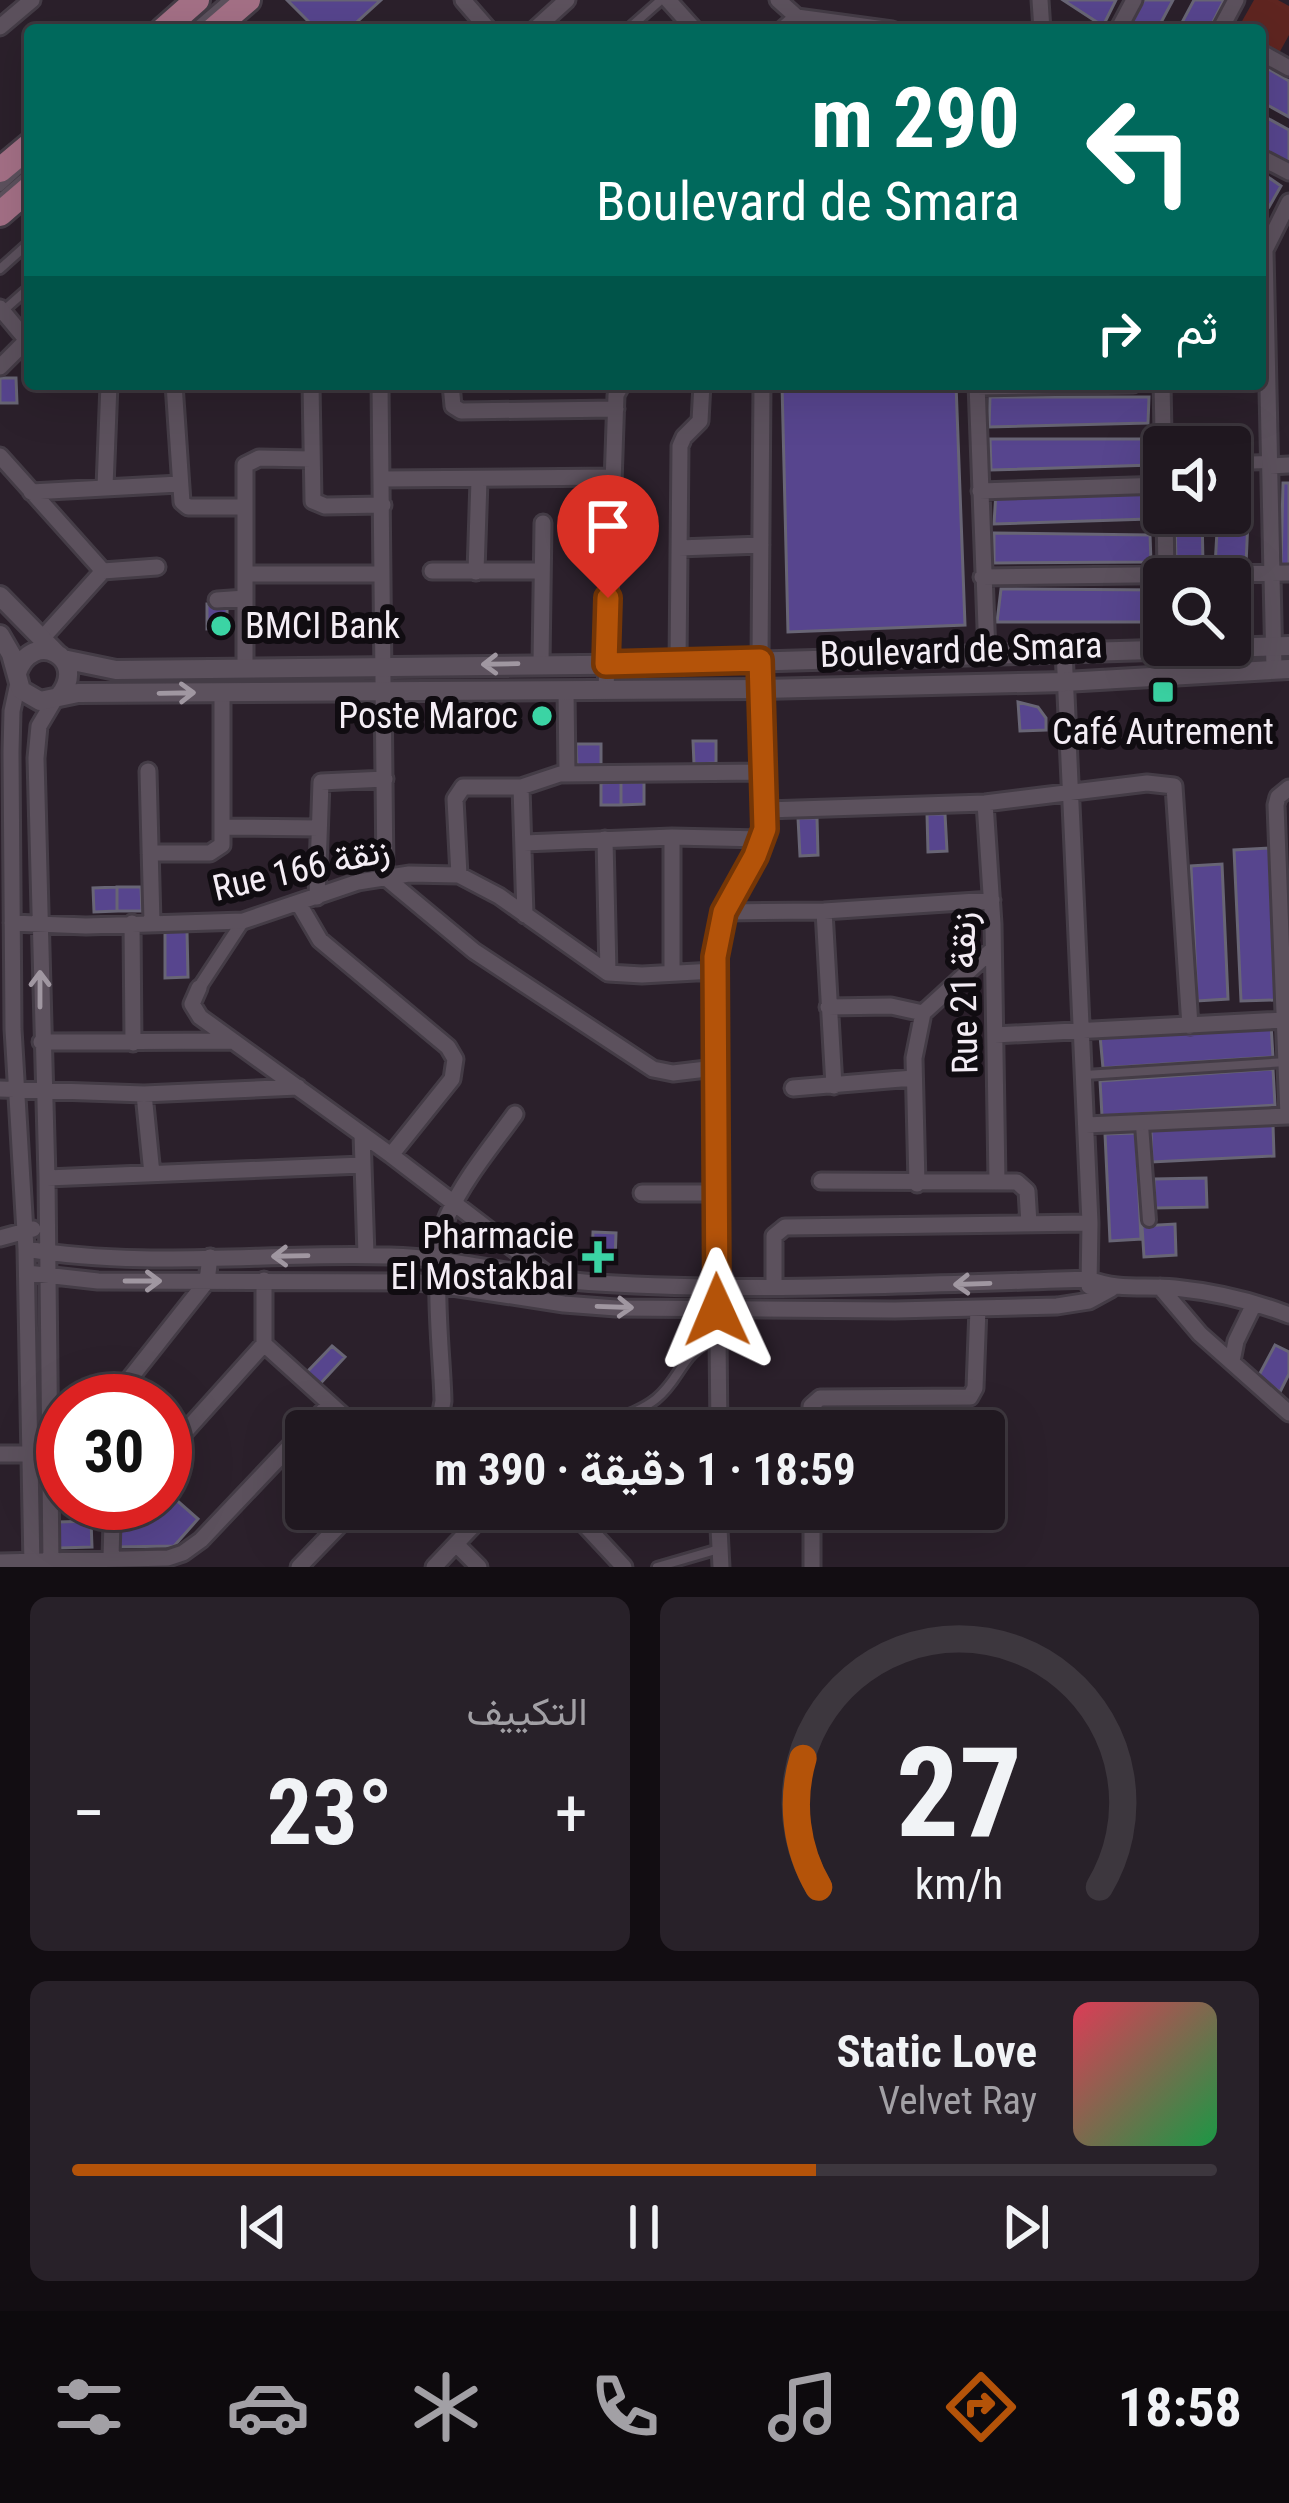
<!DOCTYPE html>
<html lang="ar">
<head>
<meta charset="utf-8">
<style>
	:root { --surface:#201820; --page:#282129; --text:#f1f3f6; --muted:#a2a0a5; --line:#3d373e; --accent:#b45309 }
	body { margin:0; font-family:"Roboto Condensed",Vazirmatn,sans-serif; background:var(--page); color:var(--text); direction:rtl; height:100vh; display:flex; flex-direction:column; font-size:45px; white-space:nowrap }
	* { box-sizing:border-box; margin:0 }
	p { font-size:39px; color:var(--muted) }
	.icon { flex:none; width:66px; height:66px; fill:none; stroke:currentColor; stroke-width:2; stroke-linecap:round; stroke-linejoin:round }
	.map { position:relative; height:1567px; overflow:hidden; direction:ltr }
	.side { display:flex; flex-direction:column; gap:30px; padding:30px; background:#120d12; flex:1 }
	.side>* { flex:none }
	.top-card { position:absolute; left:24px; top:24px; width:1242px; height:366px; border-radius:12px; box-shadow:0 12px 48px #0002,0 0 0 3px var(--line); direction:rtl; background:#00695c; color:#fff; overflow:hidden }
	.buttons { position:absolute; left:1143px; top:426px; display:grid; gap:24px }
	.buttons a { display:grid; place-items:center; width:108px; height:108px; border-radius:12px; background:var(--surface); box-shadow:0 12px 48px #0002,0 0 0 3px var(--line); font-size:60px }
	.speed { position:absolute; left:36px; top:1374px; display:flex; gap:24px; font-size:60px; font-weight:700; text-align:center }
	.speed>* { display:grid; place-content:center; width:156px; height:156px; border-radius:50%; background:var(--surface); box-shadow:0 12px 48px #0002,0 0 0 3px var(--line); line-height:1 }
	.speed .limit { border:18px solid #d22; background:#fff; color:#111 }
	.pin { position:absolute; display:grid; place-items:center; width:102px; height:102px; color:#fff; margin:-123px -51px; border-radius:50% 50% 50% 0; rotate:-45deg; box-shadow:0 0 12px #0007 }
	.pin .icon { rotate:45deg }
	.me { position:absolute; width:132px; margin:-66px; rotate:359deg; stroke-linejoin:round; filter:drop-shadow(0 0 9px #0008) }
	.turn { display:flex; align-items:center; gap:42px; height:252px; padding:0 48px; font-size:54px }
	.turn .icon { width:156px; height:156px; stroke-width:2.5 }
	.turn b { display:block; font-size:84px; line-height:102px }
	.then { display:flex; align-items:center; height:114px; padding:0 48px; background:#0003; gap:24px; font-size:45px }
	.big { font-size:90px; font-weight:700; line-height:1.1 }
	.side .widget { flex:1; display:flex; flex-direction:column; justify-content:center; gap:18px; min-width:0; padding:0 42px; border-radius:18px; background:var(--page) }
	.side .dial { align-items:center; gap:0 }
	.dial svg { height:312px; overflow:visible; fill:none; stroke:var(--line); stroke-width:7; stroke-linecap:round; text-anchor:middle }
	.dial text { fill:var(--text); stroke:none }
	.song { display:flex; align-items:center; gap:36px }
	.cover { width:144px; height:144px; border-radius:18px; background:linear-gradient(135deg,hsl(350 70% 55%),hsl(140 70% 35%)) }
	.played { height:12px; border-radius:6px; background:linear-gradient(90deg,var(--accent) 65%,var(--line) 65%) }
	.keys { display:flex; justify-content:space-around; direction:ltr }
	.heat { display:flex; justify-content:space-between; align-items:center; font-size:66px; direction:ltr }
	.side .tiles { flex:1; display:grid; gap:30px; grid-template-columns:1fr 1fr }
	.widget:last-child { grid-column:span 2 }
	.trip { position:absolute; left:285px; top:1410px; width:720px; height:120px; border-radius:12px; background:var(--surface); box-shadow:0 12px 48px #0002,0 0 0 3px var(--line); font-weight:700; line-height:120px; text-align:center; direction:rtl }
	.tabs { display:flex; height:192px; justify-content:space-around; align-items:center; background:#0d0a0d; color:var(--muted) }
	.tabs .icon { width:84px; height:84px }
	.tabs .selected { color:var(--accent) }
	.tabs b { font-size:54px; color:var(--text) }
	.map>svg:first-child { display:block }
	.green { fill:#5f2520 }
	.building { fill:#57458e; stroke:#686575; stroke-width:3 }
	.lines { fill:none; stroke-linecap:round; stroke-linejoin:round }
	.service-casing { stroke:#443c46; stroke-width:14 }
	.pedestrian-casing { stroke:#443c46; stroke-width:18 }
	.minor-casing { stroke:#443c46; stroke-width:21 }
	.tertiary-casing { stroke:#443c46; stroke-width:24 }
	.primary-casing { stroke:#443c46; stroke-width:30 }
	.service { stroke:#5c515d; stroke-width:8 }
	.pedestrian { stroke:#5c515d; stroke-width:12 }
	.minor { stroke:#5c515d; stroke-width:15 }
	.tertiary { stroke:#5c515d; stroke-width:18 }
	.primary { stroke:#a47086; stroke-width:24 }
	.oneway { stroke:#a097a1 }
	.route-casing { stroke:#753606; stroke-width:30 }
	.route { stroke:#b45309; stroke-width:21 }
	.poi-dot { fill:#3bd4a4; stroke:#100c11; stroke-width:4.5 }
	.labels { text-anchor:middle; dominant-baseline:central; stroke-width:12; stroke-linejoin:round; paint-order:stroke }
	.poi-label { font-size:36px; fill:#f4edf5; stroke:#100c11; text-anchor:end }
	.street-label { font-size:36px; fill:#f4edf5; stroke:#100c11 }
</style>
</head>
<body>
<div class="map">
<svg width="1289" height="1567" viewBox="0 0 1289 1567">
	<rect width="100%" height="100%" fill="#2b202b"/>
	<path class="green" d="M 1254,0 L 1278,0 L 1289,6 L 1289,35 L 1278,55 L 1260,46 L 1260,30 L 1237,30 Z"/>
	<path class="building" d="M 287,0 L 381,0 L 348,30 L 317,30 Z
		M 1063,0 L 1116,0 L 1103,26 Z
		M 1144,0 L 1173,0 L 1157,30 L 1128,30 Z
		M 1194,0 L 1224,0 L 1209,30 L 1178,30 Z
		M 1260,64 L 1289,81 L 1289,117 L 1260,101 Z
		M 1260,114 L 1289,130 L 1289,166 L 1260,151 Z
		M 1265,175 L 1281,186 L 1269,207 L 1260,202 L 1260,180 Z
		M 0,378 L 16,378 L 17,403 L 0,403 Z
		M 782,384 L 956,384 L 965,625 L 788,632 Z
		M 990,397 L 1149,397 L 1148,423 L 989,427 Z
		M 990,439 L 1150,439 L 1152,465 L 991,470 Z
		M 1250,474 L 1246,565 L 1215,567 L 1218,513 L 1230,513 L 1230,477 Z
		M 1283,483 L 1289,483 L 1289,564 L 1281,565 Z
		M 1151,489 L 1149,519 L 994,524 L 996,492 Z
		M 1175,513 L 1202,513 L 1203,564 L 1176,564 Z
		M 994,533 L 1150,535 L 1151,562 L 994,563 Z
		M 1001,589 L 1164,590 L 1164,622 L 997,622 Z
		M 1230,590 L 1249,590 L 1245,622 L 1230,622 Z
		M 207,604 L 227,604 L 227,628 L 207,629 Z
		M 1018,702 L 1038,707 L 1046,718 L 1046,730 L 1020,731 Z
		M 693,741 L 716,741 L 716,763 L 694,764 Z
		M 576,744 L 601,744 L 601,766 L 577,766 Z
		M 621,782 L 644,782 L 644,804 L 621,805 Z
		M 621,782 L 621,805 L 601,805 L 601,783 Z
		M 927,814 L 945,814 L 947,851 L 928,852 Z
		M 798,818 L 817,818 L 818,855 L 800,856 Z
		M 1269,848 L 1275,1000 L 1241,1001 L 1234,850 Z
		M 1222,864 L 1228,999 L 1197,1001 L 1191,866 Z
		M 117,887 L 141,887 L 142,911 L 117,911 Z
		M 117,887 L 117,911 L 94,912 L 93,888 Z
		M 165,931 L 187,931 L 188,977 L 165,978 Z
		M 1271,1024 L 1273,1057 L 1103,1068 L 1100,1036 Z
		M 1273,1069 L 1275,1105 L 1102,1116 L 1100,1081 Z
		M 1273,1125 L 1274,1156 L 1152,1162 L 1151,1130 Z
		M 1136,1133 L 1141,1239 L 1110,1241 L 1105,1134 Z
		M 1206,1178 L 1207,1207 L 1155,1208 L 1154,1179 Z
		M 1175,1224 L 1176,1255 L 1144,1257 L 1142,1226 Z
		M 593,1232 L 616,1233 L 615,1262 L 592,1261 Z
		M 1275,1345 L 1289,1352 L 1289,1374 L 1280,1392 L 1258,1377 Z
		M 332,1346 L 345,1357 L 320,1384 L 307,1372 Z
		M 165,1490 L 198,1519 L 174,1546 L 115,1547 L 118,1521 L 134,1503 L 165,1503 Z
		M 509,1509 L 538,1509 L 546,1516 L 532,1530 Z
		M 91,1521 L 92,1547 L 59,1548 L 59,1522 Z"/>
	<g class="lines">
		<g class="service-casing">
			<path id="service" d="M 192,30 L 227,0
				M 627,30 L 661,0
				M 0,187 L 29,161
				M 0,198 L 30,172
				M 0,269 L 30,242
				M 4,310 L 30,287
				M 1085,1075 L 1286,1062
				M 585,1431 C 608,1420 636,1415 656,1399 C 682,1378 680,1353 716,1338
				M 657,1567 L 719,1549"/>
		</g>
		<g class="pedestrian-casing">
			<path id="pedestrian" d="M 1230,463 L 1270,462
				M 199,988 L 243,921
				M 1142,1125 L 1149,1220"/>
		</g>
		<g class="minor-casing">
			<path id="minor" d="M 463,0 L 489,30
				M 668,0 L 695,30
				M 778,0 L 797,17 L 892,30
				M 1040,0 L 1042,30
				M 0,27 L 32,0
				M 534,30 L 567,0
				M 782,30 L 797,17
				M 1118,30 L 1134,0
				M 1220,30 L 1236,0
				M 1260,52 L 1289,68
				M 1260,157 L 1289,172
				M 0,308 L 30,344
				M 0,367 L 30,337
				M 174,384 L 182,502 L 188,507 L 245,507
				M 311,384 L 313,501 L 325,506 L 383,505
				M 380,384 L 385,877 L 474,951 L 653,1069 L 673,1073 L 715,1068
				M 451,384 L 453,406 L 461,411 L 616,409
				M 977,384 L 987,654
				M 1162,384 L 1164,481
				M 977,387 L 1133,384
				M 0,456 L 103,571 L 157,567
				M 1270,466 L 1289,465
				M 382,479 L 613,477
				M 105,487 L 109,384
				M 980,491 L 1164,485
				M 31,492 L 179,484
				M 1165,513 L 1166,574
				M 679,548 L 761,545
				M 432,571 L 542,571
				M 476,572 L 479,480
				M 245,574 L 382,574
				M 982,577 L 1289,573
				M 217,600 L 245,598
				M 40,647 L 47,633 L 103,571
				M 1064,650 L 1090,1223 L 1089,1286
				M 541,663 L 543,523
				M 678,664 L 680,446 L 684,437 L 700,421 L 702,384
				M 245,669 L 245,465 L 259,458 L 311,459
				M 1274,669 L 1265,250 L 1289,202
				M 18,683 L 12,711 L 11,752 L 13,1029 L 26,1249 L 32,1567
				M 566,690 L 567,774
				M 606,690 L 616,395 L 622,384
				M 148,771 L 152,922
				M 521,787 L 525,915
				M 985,803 L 993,924 L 997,1182
				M 766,810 L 985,803 L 1147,783 L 1174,786 L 1190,1026
				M 225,827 L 319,828
				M 672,837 L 672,972
				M 605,839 L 608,973
				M 524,843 L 672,837 L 762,839
				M 150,853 L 210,853 L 222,845 L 222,693
				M 459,875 L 455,799 L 463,787 L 521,787 L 560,774 L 764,772
				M 317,897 L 321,782 L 385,779
				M 299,904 L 320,940 L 448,1047 L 455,1059 L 452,1079 L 391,1155
				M 824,911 L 834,1086
				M 724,912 L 824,911 L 992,900
				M 12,923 L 86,926 L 243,921 L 358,882 L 409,874 L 459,875 L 499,896 L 608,973 L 642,975 L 714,971
				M 132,923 L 133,1043
				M 199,988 L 192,1004 L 200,1017 L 391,1155 L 548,1275
				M 828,1007 L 891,1006 L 923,1013 L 993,949
				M 995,1035 L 1284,1020
				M 41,1042 L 233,1041
				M 793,1088 L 913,1078
				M 0,1089 L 144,1094 L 298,1087
				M 144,1094 L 152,1174
				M 1086,1125 L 1288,1116 L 1276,805 L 1278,797 L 1289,788
				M 362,1134 L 366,1255
				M 47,1178 L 362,1165
				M 821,1181 L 1017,1182 L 1027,1191 L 1029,1224
				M 917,1184 L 914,1058 L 923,1013
				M 642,1193 L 715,1193
				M 0,1238 L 33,1229
				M 26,1249 C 147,1269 268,1252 390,1256 C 460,1258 527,1279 597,1283 C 760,1293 925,1284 1089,1279 C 1118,1291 1144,1285 1175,1288 C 1214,1292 1253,1301 1289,1315
				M 27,1273 L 98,1281 L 419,1282 L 564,1304 L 616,1308 L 895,1310 L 1057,1306 L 1089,1301 L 1111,1289
				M 774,1285 L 774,1236 L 785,1227 L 1090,1223
				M 1160,1287 L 1200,1334 L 1289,1413
				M 264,1344 L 360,1431
				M 264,1344 L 264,1280
				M 1232,1361 L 1236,1341 L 1254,1304
				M 112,1401 L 207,1281 L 210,1257
				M 427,1431 L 441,1412 L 443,1401 C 442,1352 429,1259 448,1215 C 464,1179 492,1146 515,1114
				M 719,1431 L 714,957 L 724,912 L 755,856 L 765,829 L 760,660 L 762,384
				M 811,1431 L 811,1406 L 820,1398 L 970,1397 L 975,1388 L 978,1308
				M 0,1454 L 49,1453 L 63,1449
				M 165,1454 L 264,1344
				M 570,1509 L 624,1567
				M 718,1509 L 721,1567
				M 456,1544 L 479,1567
				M 111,1558 L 112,1521 L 123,1503
				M 0,1562 L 168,1558 L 183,1553 L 201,1540 L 330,1404
				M 51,1567 L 47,1178 L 36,758 L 39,726 L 55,699
				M 299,1567 L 355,1509
				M 434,1567 L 489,1509
				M 812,1567 L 812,1509"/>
		</g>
		<g class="tertiary-casing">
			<path id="tertiary" d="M 0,596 L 57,654
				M 0,635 L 11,654 L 21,690 L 40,701 L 78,693 L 760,689 L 1065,682 L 1289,669
				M 63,659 L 116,670 L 678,664 L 1289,646
				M 17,673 C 32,628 89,657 60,695"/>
		</g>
		<g class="primary-casing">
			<path id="primary" d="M 163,30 L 197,0
				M 213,30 L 248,0
				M 0,170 L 30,145
				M 0,214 L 30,188"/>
		</g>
		<use href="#service" class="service"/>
		<use href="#pedestrian" class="pedestrian"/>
		<use href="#minor" class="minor"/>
		<use href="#tertiary" class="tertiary"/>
		<use href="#primary" class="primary"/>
	</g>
	<defs><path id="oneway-shaft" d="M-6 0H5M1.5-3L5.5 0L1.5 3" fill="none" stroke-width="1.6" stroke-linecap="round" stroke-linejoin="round" transform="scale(3)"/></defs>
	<g class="oneway">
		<use href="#oneway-shaft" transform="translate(500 664) rotate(179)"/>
		<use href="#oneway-shaft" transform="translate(177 693) rotate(-1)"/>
		<use href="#oneway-shaft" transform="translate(40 989) rotate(-90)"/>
		<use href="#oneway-shaft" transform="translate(290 1256) rotate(179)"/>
		<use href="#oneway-shaft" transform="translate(143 1281)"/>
		<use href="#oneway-shaft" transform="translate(972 1284) rotate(178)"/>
		<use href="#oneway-shaft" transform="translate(615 1307) rotate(2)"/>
	</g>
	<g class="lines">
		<g class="route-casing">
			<path id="route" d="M 608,598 L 606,664 L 760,660 L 765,829 L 755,856 L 724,912 L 715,957 L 717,1310"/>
		</g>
		<use href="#route" class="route"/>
	</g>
	<g class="poi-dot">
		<circle cx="221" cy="626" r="12"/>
		<rect x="1151" y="680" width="24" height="24" rx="6"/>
		<circle cx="542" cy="716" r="12"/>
		<path d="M592 1239h12v12h12v12h-12v12h-12v-12h-12v-12h12z"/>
	</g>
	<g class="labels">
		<g class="poi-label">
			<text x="245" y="626" text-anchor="start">BMCI Bank</text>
			<text x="518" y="716">Poste Maroc</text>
			<text x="1163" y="732" text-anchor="middle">Café Autrement</text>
			<text x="574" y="1236">Pharmacie<tspan x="574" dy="41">El Mostakbal</tspan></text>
		</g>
		<g class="street-label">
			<text transform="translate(961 650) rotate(-2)">Boulevard de Smara</text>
			<text transform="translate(301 869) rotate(-13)">Rue 166 زنقة</text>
			<text transform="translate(964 993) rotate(-91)">Rue 21 زنقة</text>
		</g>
	</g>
</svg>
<div class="buttons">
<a><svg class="icon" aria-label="sound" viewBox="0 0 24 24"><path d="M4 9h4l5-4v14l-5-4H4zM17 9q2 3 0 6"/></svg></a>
<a><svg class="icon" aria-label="search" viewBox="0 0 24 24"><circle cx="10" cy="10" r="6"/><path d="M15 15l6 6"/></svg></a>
</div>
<div class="speed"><div class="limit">30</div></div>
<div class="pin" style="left:608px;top:598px;background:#d93025"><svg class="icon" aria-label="arrive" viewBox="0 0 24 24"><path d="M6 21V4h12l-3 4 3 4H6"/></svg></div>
<svg class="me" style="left:717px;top:1310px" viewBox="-20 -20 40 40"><path d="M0-17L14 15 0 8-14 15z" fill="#b45309" stroke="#fff" stroke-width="4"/></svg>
<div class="trip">18:59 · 1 دقيقة · 390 m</div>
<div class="top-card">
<div class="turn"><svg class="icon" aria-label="left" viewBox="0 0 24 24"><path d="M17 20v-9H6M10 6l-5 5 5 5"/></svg><div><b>290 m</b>Boulevard de Smara</div></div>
<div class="then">ثم<svg class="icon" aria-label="right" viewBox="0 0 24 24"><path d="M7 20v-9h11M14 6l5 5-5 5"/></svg></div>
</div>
</div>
<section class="side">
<div class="tiles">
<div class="widget dial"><svg viewBox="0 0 100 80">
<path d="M14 69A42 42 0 1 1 86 69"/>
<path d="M14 69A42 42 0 0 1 10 36" stroke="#b45309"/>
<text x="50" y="56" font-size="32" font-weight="700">27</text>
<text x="50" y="72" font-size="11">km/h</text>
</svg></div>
<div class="widget"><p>التكييف</p>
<div class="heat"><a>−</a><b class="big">23°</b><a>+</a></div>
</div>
<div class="widget">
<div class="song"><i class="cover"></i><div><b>Static Love</b><p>Velvet Ray</p></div></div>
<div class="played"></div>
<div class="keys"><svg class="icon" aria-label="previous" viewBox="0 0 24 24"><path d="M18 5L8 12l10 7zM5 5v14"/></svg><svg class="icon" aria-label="pause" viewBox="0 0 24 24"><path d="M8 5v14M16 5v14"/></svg><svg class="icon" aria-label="next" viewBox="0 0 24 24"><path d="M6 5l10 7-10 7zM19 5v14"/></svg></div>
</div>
</div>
</section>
<nav class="tabs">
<b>18:58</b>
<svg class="icon selected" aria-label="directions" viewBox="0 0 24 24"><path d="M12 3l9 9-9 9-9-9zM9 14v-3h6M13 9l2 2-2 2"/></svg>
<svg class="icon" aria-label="music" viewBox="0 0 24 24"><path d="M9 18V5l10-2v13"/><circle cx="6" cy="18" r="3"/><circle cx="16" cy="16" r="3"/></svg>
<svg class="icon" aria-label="phone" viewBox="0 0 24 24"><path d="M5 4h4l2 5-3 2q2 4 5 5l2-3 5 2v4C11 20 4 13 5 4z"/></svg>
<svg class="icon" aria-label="climate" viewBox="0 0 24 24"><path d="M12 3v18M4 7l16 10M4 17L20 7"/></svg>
<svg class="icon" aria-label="car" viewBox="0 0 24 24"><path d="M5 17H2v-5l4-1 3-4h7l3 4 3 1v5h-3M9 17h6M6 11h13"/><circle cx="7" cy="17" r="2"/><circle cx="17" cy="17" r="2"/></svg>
<svg class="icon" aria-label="filters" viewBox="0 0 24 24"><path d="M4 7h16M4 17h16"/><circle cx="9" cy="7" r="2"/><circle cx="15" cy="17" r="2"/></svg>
</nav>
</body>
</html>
